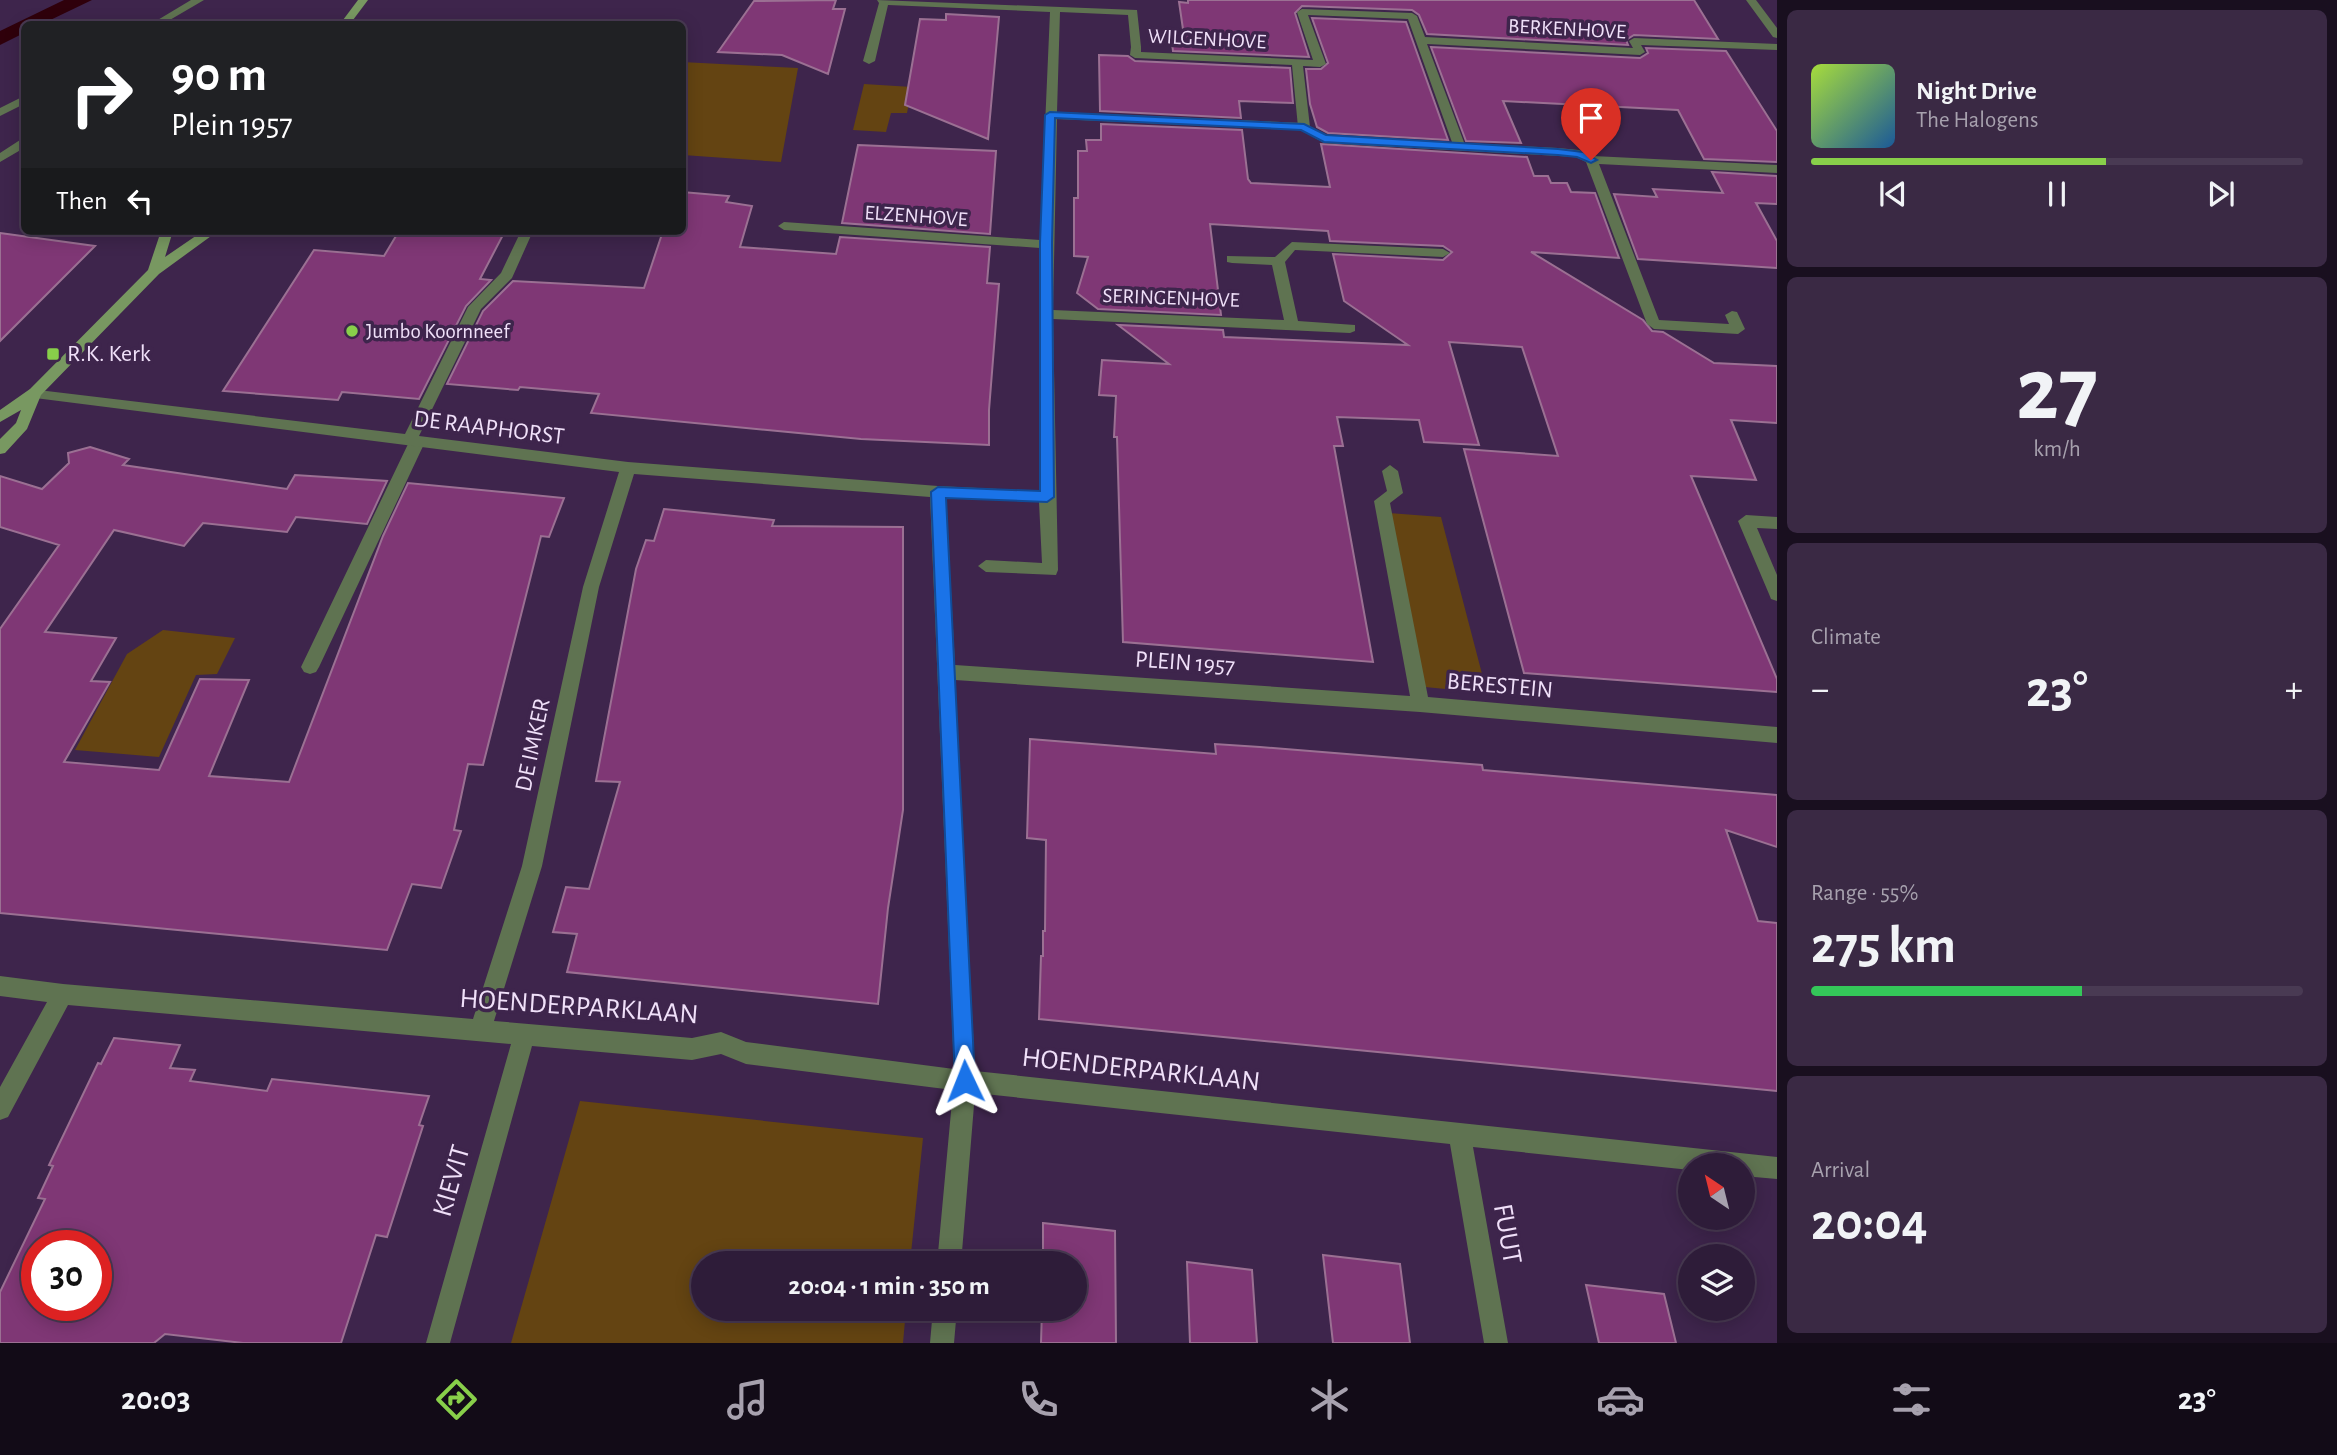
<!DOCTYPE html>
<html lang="en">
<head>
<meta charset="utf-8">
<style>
	:root { --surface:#2e1c39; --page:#3a2944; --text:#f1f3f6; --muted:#a7a1ae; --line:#493a53; --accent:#88cf4a }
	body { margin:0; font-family:"Alegreya Sans",sans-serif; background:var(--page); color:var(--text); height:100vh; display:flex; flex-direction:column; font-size:26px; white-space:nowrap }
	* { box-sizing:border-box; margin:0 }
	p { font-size:23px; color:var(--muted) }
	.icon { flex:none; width:38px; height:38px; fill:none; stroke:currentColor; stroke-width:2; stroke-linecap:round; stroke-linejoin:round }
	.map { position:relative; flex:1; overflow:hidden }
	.details { display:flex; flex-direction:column; gap:10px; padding:10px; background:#190f1f; width:560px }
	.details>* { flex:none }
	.guide { position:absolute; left:21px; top:21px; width:665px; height:214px; border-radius:10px; box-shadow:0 4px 18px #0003,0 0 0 2px var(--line); background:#202124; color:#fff; overflow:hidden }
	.needle { width:46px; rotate:325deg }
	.tools { position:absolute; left:1678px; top:1153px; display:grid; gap:14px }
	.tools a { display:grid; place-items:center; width:77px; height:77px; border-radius:50%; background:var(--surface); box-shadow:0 4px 18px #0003,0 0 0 2px var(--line); font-size:35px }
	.speed { position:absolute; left:21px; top:1230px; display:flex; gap:14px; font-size:35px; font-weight:700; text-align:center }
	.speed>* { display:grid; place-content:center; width:91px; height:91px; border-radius:50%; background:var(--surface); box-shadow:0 4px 18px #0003,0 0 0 2px var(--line); line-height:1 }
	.speed .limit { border:10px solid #d22; background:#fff; color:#111 }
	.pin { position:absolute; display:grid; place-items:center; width:60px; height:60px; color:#fff; margin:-72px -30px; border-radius:50% 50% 50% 0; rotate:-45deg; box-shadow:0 0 7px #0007 }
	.pin .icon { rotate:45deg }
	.me { position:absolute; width:77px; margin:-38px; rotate:358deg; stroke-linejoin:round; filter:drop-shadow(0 0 5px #0008) }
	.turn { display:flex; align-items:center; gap:24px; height:147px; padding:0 35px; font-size:32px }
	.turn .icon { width:91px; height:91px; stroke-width:2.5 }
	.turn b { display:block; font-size:49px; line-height:60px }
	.then { display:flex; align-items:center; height:66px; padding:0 35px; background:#0003; gap:14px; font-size:26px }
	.big { font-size:52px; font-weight:700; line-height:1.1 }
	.details .widget { flex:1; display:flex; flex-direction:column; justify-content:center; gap:10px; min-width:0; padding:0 24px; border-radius:10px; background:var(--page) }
	.details .dial { align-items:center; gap:0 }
	.dial b { font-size:91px; line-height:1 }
	.song { display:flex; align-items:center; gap:21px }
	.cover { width:84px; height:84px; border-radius:10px; background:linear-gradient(135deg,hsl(80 70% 55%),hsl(210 70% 35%)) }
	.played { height:7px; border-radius:4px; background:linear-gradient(90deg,var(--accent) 60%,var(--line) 60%) }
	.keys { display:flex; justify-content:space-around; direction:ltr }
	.heat { display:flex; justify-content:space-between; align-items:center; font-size:38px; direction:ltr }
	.charge { height:10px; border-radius:5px; background:linear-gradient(90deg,#34c759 55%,var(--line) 0) }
	.trip { position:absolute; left:691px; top:1251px; width:396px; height:70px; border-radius:35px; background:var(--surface); box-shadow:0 4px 18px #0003,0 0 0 2px var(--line); font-weight:700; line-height:70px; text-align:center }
	.dock { display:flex; height:112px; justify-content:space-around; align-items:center; background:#120b17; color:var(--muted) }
	.dock .icon { width:49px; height:49px }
	.dock .current { color:var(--accent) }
	.dock b { font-size:32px; color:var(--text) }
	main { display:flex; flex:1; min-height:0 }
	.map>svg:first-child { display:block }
	.green { fill:#644412 }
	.water { fill:#2f000b }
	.building { fill:#7f3775; stroke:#9b7093; stroke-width:2; fill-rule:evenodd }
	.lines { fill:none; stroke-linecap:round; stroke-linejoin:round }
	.service { fill:#5f7351; fill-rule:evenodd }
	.pedestrian { fill:#5f7351; fill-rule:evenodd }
	.minor { fill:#5f7351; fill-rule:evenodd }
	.secondary { fill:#789861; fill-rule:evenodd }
	.route { fill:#1a73e8; stroke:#114b97; stroke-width:2 }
	.poi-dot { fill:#88cf4a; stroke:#3e254c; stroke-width:2.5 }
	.labels { text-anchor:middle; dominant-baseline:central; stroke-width:7; stroke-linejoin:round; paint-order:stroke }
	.far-street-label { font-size:21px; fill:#f0e0f9; stroke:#3e254c }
	.far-poi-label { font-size:21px; fill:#f0e0f9; stroke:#3e254c; text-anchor:start }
	.poi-label { font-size:24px; fill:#f0e0f9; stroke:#3e254c; text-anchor:start }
	.street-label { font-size:24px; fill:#f0e0f9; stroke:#3e254c }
	.near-street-label { font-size:28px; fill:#f0e0f9; stroke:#3e254c }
</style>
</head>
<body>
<main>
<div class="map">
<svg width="1777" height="1343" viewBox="0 0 1777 1343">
	<rect width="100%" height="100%" fill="#3e254c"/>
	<path class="green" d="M 682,62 L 798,68 L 781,162 L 683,155 Z
		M 864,84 L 912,87 L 907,113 L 891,113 L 886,132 L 853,130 Z
		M 1389,513 L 1441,517 L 1487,693 L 1425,687 Z
		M 163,630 L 235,638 L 217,674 L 196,675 L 159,757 L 75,750 L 127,654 Z
		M 580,1101 L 923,1138 L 910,1263 L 704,1264 L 704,1309 L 906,1309 L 903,1343 L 511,1343 Z"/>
	<path class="water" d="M 64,0 L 92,0 L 42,24 L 24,24 L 24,33 L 0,45 L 0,31 Z"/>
	<path class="building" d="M 836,0 L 833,9 L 845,9 L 828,74 L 782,55 L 718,52 L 754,1 Z
		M 1188,0 L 1694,0 L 1718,39 L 1634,35 L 1626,40 L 1628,45 L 1427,34 L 1419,15 L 1412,10 L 1302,6 L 1295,13 L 1309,57 L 1173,51 L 1171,35 L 1184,36 L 1179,2 L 1188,3 Z
		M 946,14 L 999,17 L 988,139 L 905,105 L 920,19 L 946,20 Z
		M 1312,18 L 1406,22 L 1448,140 L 1328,133 L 1317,127 L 1310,104 L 1306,69 L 1321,69 L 1328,63 Z
		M 1431,47 L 1640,58 L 1648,53 L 1646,48 L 1726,51 L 1777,131 L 1777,162 L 1704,159 L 1678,110 L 1503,101 L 1521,143 L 1466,141 Z
		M 1099,55 L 1128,56 L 1135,61 L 1290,68 L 1293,103 L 1239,101 L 1241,118 L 1100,111 Z
		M 1101,124 L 1242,130 L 1248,179 L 1251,183 L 1330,187 L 1321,144 L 1527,157 L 1534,176 L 1548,176 L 1551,183 L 1567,183 L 1571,192 L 1595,193 L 1619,258 L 1531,252 L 1643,320 L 1652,331 L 1663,332 L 1714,363 L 1777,366 L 1777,423 L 1731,420 L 1756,480 L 1691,476 L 1777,679 L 1777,692 L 1524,673 L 1464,449 L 1558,456 L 1522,347 L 1449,342 L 1479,445 L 1424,442 L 1419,420 L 1337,417 L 1343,446 L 1334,446 L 1373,662 L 1123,642 L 1117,437 L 1114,437 L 1116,396 L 1099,395 L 1102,360 L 1169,364 L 1118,325 L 1223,330 L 1224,337 L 1408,345 L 1344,301 L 1333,254 L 1443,260 L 1452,252 L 1443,246 L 1330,241 L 1328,231 L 1210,224 L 1221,315 L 1098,309 L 1077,293 L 1088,257 L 1074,256 L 1074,198 L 1078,198 L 1078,151 L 1087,151 L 1086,140 L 1101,140 Z
		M 858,145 L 996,151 L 990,234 L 842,223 Z
		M 1712,172 L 1777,176 L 1777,204 L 1756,203 L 1777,241 L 1777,268 L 1638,259 L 1614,194 L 1657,197 L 1653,189 L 1723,193 Z
		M 682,192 L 729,196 L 726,202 L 752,206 L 740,247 L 836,254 L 840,237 L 990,247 L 987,283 L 999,284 L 989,410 L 989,445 L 861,439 L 591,413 L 599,394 L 520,387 L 518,390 L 447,384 L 483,311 L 513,281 L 644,288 L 663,231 L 682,231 Z
		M 399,231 L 505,231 L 480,279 L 491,280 L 466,306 L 419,399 L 342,392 L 338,400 L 223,391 L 314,250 L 384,256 Z
		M 0,233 L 95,246 L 0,341 Z
		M 90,447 L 129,459 L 123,465 L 287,489 L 295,475 L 387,481 L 367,524 L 296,517 L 287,532 L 203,523 L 184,546 L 114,530 L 45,632 L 116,638 L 91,681 L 110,682 L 64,762 L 159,770 L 200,679 L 249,680 L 209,776 L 289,782 L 383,536 L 408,483 L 564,498 L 549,537 L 541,536 L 483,765 L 468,764 L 454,830 L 461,831 L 441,888 L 412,884 L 387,950 L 0,913 L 0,629 L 59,545 L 0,527 L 0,476 L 42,489 L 69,463 L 68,453 Z
		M 664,509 L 774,520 L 772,526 L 903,527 L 903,810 L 888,908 L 878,1004 L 567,972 L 577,934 L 553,932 L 566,887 L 589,889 L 620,782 L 596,781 L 636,569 L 646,540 L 654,541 Z
		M 1030,739 L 1216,754 L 1215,744 L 1260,747 L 1482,765 L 1483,770 L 1777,795 L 1777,847 L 1726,830 L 1758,921 L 1777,923 L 1777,1091 L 1039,1019 L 1041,956 L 1043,956 L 1043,931 L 1045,931 L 1046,840 L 1027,838 Z
		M 114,1038 L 180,1045 L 170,1068 L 195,1070 L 190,1081 L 267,1091 L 272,1079 L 429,1096 L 419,1125 L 423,1126 L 387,1237 L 376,1235 L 341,1343 L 243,1343 L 165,1334 L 154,1343 L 0,1343 L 0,1292 L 45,1199 L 38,1198 L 53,1166 L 49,1165 L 98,1063 L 101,1064 ZM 37,1246 L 96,1246 L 96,1306 L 37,1306 Z
		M 1043,1223 L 1115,1231 L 1116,1343 L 1041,1343 L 1042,1309 L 1074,1309 L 1074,1264 L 1043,1264 Z
		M 1323,1255 L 1400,1264 L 1410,1343 L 1333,1343 Z
		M 1187,1262 L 1252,1270 L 1257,1343 L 1190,1343 Z
		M 1586,1285 L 1664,1294 L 1676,1343 L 1599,1343 Z"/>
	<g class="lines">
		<path class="service" d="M 20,140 L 24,140 L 24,148 L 0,162 L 0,153 Z
			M 417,437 L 425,442 L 319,667 L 316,672 L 310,674 L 304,672 L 301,667 L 409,442 Z"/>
		<path class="pedestrian" d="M 1302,9 L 1412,13 L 1417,16 L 1425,37 L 1633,48 L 1629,41 L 1634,38 L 1777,44 L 1777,50 L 1641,45 L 1645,52 L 1640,55 L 1427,44 L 1465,145 L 1459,149 L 1453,145 L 1408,19 L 1308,15 L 1326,64 L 1320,67 L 1303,66 L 1310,127 L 1304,131 L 1298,127 L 1292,65 L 1135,58 L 1130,55 L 1131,47 L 1136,44 L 1141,47 L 1141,52 L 1313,60 L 1297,12 Z"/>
		<path class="minor" d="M 191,0 L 204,0 L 163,24 L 151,24 Z
			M 877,0 L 1137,10 L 1141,47 L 1136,50 L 1131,47 L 1128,15 L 1060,12 L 1057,112 L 1304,123 L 1327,136 L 1558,148 L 1579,150 L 1593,156 L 1777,165 L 1777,173 L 1599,164 L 1659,320 L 1729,324 L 1725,315 L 1732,311 L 1737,312 L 1745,329 L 1738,334 L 1654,329 L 1647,324 L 1586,162 L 1576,157 L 1324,143 L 1301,130 L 1057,119 L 1053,310 L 1284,320 L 1272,265 L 1232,263 L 1227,262 L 1227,256 L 1275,257 L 1292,242 L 1443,249 L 1450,253 L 1443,257 L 1295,250 L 1285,262 L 1298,321 L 1355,325 L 1355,331 L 1350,333 L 1053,319 L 1058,570 L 1056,575 L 986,572 L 978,566 L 986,560 L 1042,563 L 1039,502 L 946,498 L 955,665 L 1410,696 L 1374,501 L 1387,491 L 1382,471 L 1390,465 L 1398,471 L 1403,493 L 1390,503 L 1428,697 L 1777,727 L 1777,743 L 1420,712 L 955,680 L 975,1071 L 1777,1157 L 1777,1179 L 1743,1176 L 1743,1166 L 1690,1166 L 1690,1170 L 1473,1147 L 1508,1343 L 1484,1343 L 1450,1144 L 975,1093 L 961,1264 L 937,1264 L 953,1090 L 746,1064 L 721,1054 L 692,1060 L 532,1046 L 450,1343 L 426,1343 L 511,1044 L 68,1005 L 8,1117 L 0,1120 L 0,1087 L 47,1002 L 0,996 L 0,976 L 63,984 L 473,1019 L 522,866 L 583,587 L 619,472 L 35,398 L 28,393 L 30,389 L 405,434 L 468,307 L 501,273 L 521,231 L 533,231 L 512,278 L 481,309 L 419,436 L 628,462 L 938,486 L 1039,491 L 1040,248 L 784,230 L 778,226 L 784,222 L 1040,240 L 1050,12 L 888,5 L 875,61 L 869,64 L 863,61 L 879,3 ZM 634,474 L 930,497 L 954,1069 L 746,1042 L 721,1032 L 692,1038 L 494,1021 L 542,866 L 599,587 Z
			M 1746,0 L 1756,0 L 1777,28 L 1777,38 L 1773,37 Z
			M 24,96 L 24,104 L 0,116 L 0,108 Z
			M 1746,515 L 1777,517 L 1777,529 L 1757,528 L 1777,575 L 1777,601 L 1771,599 L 1769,594 L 1738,521 Z
			M 933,1309 L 957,1309 L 954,1343 L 930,1343 Z"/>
		<path class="secondary" d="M 358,0 L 368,0 L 350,24 L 340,24 Z
			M 161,231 L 173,231 L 165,257 L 203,231 L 218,231 L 159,274 L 41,395 L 27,429 L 5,453 L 0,454 L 0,439 L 16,423 L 21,410 L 0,422 L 0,410 L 30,389 L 148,270 Z"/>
	</g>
	<path class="route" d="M 1050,112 L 1304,124 L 1326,135 L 1558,149 L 1583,152 L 1597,160 L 1591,163 L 1577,157 L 1558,155 L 1324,142 L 1301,130 L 1055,118 L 1052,243 L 1054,497 L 1047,502 L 946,498 L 975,1081 L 972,1088 L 965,1091 L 958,1088 L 955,1081 L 931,492 L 938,487 L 1040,491 L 1040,243 L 1045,115 Z"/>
	<g class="poi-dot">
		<circle cx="352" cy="331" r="7"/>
		<rect x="46" y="347" width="14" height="14" rx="3.5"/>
	</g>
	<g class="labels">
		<g class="far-street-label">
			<text transform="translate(1567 29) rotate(3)">BERKENHOVE</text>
			<text transform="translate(1207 39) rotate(3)">WILGENHOVE</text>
			<text transform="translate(916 216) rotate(4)">ELZENHOVE</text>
			<text transform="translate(1171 298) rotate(2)">SERINGENHOVE</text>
		</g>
		<g class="far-poi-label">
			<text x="366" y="331">Jumbo Koornneef</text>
		</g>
		<g class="poi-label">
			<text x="67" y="354">R.K. Kerk</text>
		</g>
		<g class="street-label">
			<text transform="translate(489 428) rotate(7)">DE RAAPHORST</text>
			<text transform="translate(1185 663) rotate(4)">PLEIN 1957</text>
			<text transform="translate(1500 686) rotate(5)">BERESTEIN</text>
			<text transform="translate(533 745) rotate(-78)">DE IMKER</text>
		</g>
		<g class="near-street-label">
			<text transform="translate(579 1007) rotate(4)">HOENDERPARKLAAN</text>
			<text transform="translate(1141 1070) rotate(6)">HOENDERPARKLAAN</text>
			<text transform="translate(452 1181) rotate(-74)">KIEVIT</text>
			<text transform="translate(1507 1234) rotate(80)">FUUT</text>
		</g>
	</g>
</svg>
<div class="tools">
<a><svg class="needle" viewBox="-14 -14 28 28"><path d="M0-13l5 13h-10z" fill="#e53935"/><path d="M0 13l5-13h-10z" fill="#a7a1ae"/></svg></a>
<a><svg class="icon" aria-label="layers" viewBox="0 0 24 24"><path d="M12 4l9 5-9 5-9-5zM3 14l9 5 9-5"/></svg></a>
</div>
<div class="speed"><div class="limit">30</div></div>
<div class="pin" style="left:1591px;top:160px;background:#d93025"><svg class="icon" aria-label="arrive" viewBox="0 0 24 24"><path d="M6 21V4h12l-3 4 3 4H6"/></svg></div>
<svg class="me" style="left:965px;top:1081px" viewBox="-20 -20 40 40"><path d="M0-17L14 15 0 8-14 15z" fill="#1a73e8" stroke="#fff" stroke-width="4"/></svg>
<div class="trip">20:04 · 1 min · 350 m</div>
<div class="guide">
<div class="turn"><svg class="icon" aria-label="right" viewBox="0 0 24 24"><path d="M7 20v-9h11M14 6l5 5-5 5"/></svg><div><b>90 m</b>Plein 1957</div></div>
<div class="then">Then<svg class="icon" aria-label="left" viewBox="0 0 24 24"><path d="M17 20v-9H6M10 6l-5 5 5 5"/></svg></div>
</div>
</div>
<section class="details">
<div class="widget">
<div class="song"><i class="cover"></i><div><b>Night Drive</b><p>The Halogens</p></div></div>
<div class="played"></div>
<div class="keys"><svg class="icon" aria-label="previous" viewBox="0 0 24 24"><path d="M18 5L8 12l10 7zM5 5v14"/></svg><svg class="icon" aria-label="pause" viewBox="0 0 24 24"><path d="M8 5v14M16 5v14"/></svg><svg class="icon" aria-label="next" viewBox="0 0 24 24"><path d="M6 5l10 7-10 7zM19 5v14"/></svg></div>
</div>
<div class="widget dial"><b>27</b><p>km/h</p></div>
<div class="widget"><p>Climate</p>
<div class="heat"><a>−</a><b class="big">23°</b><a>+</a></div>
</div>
<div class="widget"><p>Range · 55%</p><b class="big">275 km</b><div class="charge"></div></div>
<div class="widget"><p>Arrival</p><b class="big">20:04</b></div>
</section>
</main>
<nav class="dock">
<b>20:03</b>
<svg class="icon current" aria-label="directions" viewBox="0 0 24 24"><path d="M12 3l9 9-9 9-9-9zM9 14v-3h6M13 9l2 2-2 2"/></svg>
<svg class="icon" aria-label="music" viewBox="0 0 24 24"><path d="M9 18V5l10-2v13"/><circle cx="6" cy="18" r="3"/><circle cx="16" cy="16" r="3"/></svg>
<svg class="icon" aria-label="phone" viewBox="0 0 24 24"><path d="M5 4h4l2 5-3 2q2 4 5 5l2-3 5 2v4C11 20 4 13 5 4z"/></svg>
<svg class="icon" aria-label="climate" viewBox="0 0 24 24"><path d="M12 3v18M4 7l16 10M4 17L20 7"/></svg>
<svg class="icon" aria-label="car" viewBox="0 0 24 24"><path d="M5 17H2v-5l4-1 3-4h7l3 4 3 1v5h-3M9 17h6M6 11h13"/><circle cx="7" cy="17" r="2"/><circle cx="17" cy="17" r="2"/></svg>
<svg class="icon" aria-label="filters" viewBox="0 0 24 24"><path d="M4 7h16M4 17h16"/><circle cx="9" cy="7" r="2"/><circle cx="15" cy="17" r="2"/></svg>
<b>23°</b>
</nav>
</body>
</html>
